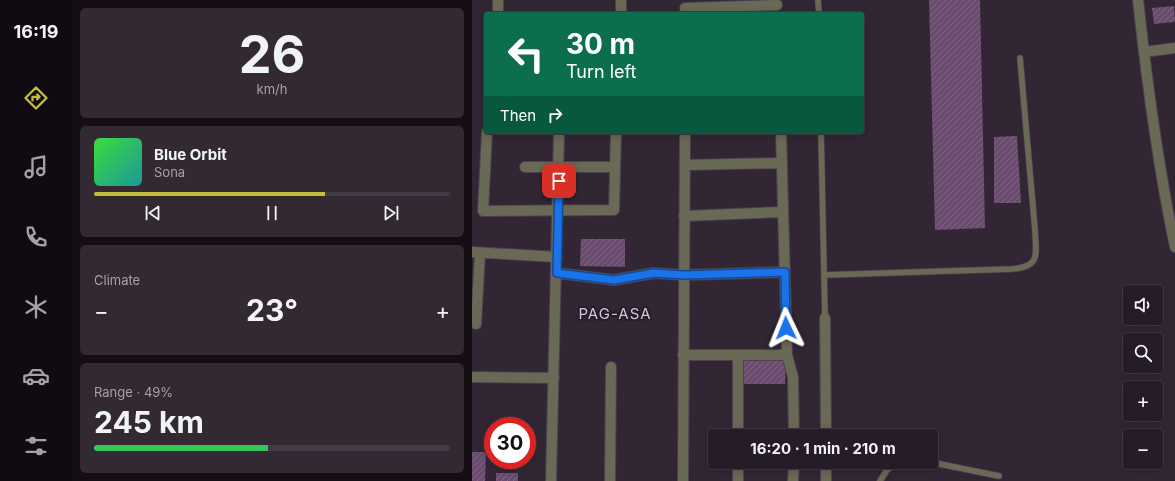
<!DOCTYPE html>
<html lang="en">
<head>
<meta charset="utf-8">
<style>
	:root { --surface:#261c27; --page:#322933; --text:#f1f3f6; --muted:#a4a1a7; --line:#423a44; --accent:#c4bd3e }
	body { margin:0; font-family:Inter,sans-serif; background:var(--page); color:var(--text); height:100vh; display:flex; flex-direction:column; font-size:15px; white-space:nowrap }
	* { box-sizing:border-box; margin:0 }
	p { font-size:13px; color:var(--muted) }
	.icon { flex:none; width:22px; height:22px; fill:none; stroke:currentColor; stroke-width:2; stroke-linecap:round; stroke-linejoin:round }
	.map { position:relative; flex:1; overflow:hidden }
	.drawer { display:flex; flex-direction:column; gap:8px; padding:8px; background:#150f15; width:400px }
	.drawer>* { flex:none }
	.top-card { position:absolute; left:12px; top:12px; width:380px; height:122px; border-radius:4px; box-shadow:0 2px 10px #0003,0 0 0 1px var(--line); background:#0b6e4f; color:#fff; overflow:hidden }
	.tools { position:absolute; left:651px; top:285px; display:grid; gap:8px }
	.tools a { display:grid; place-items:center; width:40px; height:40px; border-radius:4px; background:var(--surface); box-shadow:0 2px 10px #0003,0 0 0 1px var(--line); font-size:20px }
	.speed { position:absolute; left:12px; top:417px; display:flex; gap:8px; font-size:20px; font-weight:700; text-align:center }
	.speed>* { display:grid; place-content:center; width:52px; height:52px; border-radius:50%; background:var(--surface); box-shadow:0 2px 10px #0003,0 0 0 1px var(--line); line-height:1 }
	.speed .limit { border:6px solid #d22; background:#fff; color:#111 }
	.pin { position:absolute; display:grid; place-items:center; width:34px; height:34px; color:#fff; margin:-17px; border-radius:8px; box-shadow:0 2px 6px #0006 }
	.me { position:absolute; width:44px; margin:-22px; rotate:358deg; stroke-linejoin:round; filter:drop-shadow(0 0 3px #0008) }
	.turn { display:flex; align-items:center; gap:14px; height:84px; padding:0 16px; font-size:18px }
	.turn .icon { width:52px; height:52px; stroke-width:2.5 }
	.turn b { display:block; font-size:28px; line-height:34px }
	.then { display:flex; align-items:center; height:38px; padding:0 16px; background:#0003; gap:8px; font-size:15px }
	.big { font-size:30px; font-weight:700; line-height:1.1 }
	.drawer .card { flex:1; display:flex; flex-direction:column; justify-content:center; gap:6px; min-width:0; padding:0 14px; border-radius:6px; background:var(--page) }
	.drawer .dial { align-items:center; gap:0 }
	.dial b { font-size:52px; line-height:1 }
	.song { display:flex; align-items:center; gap:12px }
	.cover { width:48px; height:48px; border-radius:6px; background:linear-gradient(135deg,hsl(120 70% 55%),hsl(180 70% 35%)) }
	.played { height:4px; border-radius:2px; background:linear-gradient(90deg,var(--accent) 65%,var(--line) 65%) }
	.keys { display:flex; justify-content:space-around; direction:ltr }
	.heat { display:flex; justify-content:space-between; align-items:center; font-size:22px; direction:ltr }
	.charge { height:6px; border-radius:3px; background:linear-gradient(90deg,#34c759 49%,var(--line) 0) }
	.trip { position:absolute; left:236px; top:429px; width:230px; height:40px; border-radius:4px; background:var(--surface); box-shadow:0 2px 10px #0003,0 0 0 1px var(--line); font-weight:700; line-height:40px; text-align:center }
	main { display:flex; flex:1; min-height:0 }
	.dock { display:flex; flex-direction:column; width:72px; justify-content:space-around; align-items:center; background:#0f0b10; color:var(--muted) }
	.dock .icon { width:28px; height:28px }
	.dock .on { color:var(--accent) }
	.dock b { font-size:18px; color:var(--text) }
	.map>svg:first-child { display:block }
	.building { fill:url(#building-hatch) }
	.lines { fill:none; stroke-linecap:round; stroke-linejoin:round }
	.lane-casing { stroke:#4d414f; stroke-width:7 }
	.street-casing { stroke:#4d414f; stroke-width:12 }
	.lane { stroke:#6a6956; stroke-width:5.5 }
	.street { stroke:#6a6956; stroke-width:10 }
	.route-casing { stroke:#114b97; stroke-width:10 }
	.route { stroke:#1a73e8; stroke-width:7 }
	.labels { text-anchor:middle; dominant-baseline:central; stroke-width:4; stroke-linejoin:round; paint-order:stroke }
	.neighbourhood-label { font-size:15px; letter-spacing:1px; fill:#d5c5d8; stroke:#281c2a }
</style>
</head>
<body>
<main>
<nav class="dock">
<b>16:19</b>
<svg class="icon on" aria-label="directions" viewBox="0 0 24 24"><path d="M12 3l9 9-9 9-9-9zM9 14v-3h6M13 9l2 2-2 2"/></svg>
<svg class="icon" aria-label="music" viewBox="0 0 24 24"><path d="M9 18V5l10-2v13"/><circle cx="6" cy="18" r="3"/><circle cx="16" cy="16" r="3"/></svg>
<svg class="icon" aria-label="phone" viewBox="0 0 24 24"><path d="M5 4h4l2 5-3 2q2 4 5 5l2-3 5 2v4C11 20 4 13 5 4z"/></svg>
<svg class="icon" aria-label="climate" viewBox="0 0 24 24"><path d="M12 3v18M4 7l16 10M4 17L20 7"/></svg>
<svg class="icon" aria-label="car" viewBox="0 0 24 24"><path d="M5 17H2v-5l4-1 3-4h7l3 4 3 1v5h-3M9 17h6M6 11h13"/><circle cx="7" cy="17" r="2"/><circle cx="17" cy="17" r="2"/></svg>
<svg class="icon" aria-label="filters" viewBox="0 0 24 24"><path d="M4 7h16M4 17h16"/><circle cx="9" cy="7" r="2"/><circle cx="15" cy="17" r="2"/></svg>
</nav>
<section class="drawer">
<div class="card dial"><b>26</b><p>km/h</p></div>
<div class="card">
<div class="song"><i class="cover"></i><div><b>Blue Orbit</b><p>Sona</p></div></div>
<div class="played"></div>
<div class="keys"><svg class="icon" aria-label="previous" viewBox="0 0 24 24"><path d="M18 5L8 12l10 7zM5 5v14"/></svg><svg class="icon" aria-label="pause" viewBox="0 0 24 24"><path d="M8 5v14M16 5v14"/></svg><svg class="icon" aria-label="next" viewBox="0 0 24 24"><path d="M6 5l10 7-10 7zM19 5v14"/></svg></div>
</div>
<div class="card"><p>Climate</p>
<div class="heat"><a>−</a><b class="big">23°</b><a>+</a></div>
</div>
<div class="card"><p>Range · 49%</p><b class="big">245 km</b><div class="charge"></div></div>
</section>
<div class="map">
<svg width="703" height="481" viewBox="0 0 703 481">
	<defs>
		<pattern id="building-hatch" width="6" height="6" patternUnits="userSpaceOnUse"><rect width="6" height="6" fill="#694c6e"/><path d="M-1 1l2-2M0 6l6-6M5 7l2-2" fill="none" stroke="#7f6683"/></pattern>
	</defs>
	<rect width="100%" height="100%" fill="#322634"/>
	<path class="building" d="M 457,0 L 508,0 L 513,228 L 463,230 Z
		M 702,6 L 703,22 L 682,24 L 680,8 Z
		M 545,136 L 549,203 L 522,203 L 522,137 Z
		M 109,239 L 153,239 L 153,267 L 108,266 Z
		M 271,357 L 314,358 L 313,384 L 271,384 Z
		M 0,452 L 14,452 L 13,481 L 0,481 Z
		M 24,473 L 46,473 L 46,481 L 24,481 Z"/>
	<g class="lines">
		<g class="lane-casing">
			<path id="lane" d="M 346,0 L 347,14
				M 349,132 L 353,318
				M 352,275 L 540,269 C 569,267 564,254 563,230 L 548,58
				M 458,462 L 527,476
				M 408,481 L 415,470 L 425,462"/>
		</g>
		<g class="street-casing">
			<path id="street" d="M 666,0 C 675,83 686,166 703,247
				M 213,8 L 305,5
				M 26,14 L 26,0
				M 149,14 L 149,0
				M 672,52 L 703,48
				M 15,132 L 11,211 L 142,210 L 144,132
				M 309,132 L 315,355 L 321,377 L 322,436
				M 213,165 L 310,163
				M 53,167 L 143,167
				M 212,216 L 311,212
				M 0,252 L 85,257
				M 85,273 L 142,280 L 182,273 L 212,275 L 313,272
				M 353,318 L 354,436
				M 4,324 L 8,253
				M 211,355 L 315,355
				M 266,355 L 266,436
				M 0,377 L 82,378
				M 266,462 L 266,481
				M 354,462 L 354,481
				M 79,481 L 87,132
				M 138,481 L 139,367
				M 211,481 L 213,132
				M 321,481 L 322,462"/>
		</g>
		<use href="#lane" class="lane"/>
		<use href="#street" class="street"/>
	</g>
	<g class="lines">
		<g class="route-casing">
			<path id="route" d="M 87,181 L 85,273 L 142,280 L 182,273 L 212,275 L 313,272 L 314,328"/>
		</g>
		<use href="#route" class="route"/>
	</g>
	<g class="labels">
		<g class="neighbourhood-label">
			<text x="143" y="313">PAG-ASA</text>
		</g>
	</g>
</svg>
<div class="tools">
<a><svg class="icon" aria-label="sound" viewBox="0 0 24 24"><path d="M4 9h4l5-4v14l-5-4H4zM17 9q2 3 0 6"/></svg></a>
<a><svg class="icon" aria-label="search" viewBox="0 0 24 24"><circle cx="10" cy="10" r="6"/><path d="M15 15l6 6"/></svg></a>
<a>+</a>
<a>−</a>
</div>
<div class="speed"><div class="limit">30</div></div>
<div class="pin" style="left:87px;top:181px;background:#d93025"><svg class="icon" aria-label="arrive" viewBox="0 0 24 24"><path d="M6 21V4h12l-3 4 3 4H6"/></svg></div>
<svg class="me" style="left:314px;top:328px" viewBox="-20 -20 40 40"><path d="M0-17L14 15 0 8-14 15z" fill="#1a73e8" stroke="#fff" stroke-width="4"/></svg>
<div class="trip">16:20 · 1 min · 210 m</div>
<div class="top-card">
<div class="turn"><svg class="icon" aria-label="left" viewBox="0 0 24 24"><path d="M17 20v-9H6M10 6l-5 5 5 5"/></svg><div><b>30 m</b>Turn left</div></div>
<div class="then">Then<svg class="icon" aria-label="right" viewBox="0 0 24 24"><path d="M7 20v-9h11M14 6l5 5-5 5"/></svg></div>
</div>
</div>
</main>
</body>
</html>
